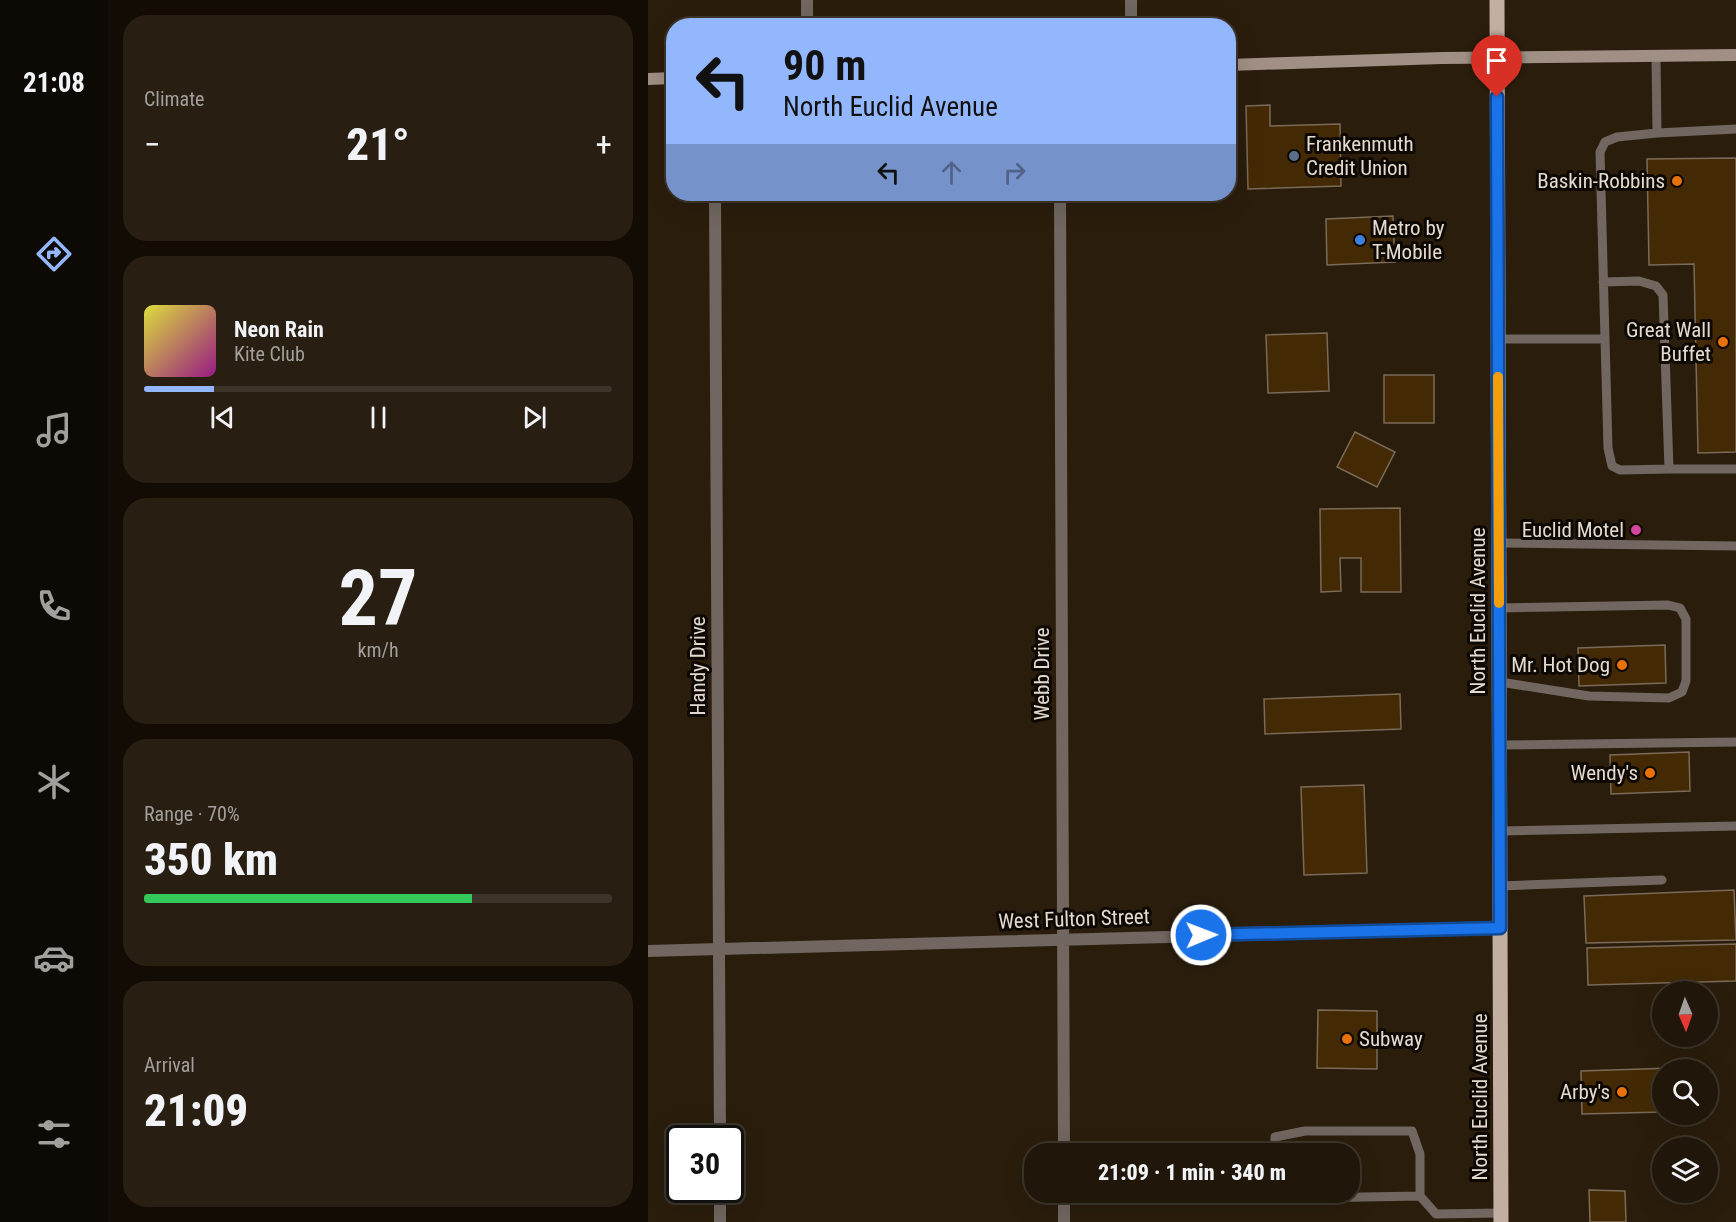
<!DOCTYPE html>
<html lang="en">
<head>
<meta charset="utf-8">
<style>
	:root { --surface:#201609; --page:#281f12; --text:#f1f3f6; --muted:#a29f9c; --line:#3d352a; --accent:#93b7fd }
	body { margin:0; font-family:"Roboto Condensed",sans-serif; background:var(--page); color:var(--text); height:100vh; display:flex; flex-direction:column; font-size:22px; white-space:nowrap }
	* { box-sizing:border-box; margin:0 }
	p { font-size:20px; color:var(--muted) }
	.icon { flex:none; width:33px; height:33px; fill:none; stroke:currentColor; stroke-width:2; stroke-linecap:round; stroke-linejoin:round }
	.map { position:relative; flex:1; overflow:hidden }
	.side { display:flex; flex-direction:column; gap:15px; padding:15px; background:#120c05; width:540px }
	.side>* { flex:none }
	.top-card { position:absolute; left:18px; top:18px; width:570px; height:183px; border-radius:24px; box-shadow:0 6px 24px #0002,0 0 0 2px var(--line); background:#93b7fd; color:#111; overflow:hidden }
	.needle { width:39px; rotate:178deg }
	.fabs { position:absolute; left:1004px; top:981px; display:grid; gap:12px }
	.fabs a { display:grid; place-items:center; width:66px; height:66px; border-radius:50%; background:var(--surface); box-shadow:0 6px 24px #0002,0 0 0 2px var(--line); font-size:30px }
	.speed { position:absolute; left:18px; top:1125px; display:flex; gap:12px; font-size:30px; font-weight:700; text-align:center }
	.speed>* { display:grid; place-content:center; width:78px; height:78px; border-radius:50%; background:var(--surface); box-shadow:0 6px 24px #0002,0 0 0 2px var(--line); line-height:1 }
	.speed .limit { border:3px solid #111; border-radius:9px; background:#fff; color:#111 }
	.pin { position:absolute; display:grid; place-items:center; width:51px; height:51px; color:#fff; margin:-62px -26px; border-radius:50% 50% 50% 0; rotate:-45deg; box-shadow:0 0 6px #0007 }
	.pin .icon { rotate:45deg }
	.me { position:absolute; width:66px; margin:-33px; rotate:89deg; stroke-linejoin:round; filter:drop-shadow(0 0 4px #0008) }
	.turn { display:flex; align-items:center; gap:21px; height:126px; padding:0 18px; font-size:27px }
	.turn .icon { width:78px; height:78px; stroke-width:2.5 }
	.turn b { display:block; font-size:42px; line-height:51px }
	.lanes { display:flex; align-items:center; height:57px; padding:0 18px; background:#0003; justify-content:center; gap:30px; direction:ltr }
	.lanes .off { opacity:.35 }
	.big { font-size:45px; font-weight:800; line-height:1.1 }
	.side .widget { flex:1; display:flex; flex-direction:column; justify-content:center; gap:9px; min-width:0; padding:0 21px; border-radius:24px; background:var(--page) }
	.side .dial { align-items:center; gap:0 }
	.dial b { font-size:78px; line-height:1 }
	.song { display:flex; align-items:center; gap:18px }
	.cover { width:72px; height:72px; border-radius:9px; background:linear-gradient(135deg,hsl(60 70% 55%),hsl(310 70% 35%)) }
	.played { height:6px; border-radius:3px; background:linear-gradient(90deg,var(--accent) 15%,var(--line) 15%) }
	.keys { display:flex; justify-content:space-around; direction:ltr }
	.heat { display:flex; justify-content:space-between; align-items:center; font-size:33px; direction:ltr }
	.charge { height:9px; border-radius:4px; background:linear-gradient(90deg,#34c759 70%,var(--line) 0) }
	.trip { position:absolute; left:376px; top:1143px; width:336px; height:60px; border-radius:24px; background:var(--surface); box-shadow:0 6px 24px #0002,0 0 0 2px var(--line); font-weight:800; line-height:60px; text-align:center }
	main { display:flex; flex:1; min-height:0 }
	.tab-bar { display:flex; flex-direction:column; width:108px; justify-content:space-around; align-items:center; background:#0d0904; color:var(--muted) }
	.tab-bar .icon { width:42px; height:42px }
	.tab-bar .on { color:var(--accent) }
	.tab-bar b { font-size:27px; color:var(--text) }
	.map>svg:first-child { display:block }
	.building { fill:#432a04; stroke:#7a6a57; stroke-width:1.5 }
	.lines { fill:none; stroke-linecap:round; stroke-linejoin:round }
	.lane { stroke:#716760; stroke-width:9 }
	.street { stroke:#716760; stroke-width:12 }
	.secondary { stroke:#9f8f85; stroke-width:12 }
	.primary { stroke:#c3afa2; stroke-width:15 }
	.route-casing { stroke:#114b97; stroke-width:15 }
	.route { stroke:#1a73e8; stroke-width:10 }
	.slow { stroke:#f59e0b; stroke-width:10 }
	.service-dot { fill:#5c6f8a; stroke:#0e0803; stroke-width:2 }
	.food-dot { fill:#e8710a; stroke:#0e0803; stroke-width:2 }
	.shop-dot { fill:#3f7fe0; stroke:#0e0803; stroke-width:2 }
	.hotel-dot { fill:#d1479c; stroke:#0e0803; stroke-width:2 }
	.labels { text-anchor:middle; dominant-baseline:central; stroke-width:6; stroke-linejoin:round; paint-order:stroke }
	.poi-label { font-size:21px; fill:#e3dacf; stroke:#0e0803; text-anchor:end }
	.street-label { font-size:21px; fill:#e3dacf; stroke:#0e0803 }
</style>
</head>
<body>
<main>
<nav class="tab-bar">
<b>21:08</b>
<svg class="icon on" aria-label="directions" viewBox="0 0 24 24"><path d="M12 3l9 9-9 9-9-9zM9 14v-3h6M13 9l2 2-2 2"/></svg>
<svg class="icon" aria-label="music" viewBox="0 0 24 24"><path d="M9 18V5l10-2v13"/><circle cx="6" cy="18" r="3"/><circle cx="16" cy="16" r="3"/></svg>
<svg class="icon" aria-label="phone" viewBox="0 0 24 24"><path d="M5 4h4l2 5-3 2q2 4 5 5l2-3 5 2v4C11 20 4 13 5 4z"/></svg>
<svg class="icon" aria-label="climate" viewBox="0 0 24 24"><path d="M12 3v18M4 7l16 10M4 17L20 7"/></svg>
<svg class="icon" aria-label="car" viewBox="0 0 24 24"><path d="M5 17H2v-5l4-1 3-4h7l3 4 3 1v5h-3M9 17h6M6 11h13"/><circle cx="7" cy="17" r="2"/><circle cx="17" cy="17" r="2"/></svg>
<svg class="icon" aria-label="filters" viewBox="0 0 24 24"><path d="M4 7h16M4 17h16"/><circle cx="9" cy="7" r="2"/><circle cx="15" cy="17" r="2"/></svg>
</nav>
<section class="side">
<div class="widget"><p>Climate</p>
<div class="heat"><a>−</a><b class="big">21°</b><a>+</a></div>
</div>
<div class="widget">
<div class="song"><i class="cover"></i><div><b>Neon Rain</b><p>Kite Club</p></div></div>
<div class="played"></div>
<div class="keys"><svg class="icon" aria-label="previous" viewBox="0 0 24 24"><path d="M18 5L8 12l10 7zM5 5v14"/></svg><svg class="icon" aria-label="pause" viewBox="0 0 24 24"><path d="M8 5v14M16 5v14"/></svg><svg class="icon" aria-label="next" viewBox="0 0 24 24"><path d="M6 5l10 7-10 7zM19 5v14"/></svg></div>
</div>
<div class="widget dial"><b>27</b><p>km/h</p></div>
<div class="widget"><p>Range · 70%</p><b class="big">350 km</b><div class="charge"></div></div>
<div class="widget"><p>Arrival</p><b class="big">21:09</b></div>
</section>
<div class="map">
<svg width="1088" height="1222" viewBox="0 0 1088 1222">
	<rect width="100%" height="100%" fill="#2a1d0c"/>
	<path class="building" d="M 622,105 L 622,126 L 692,124 L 693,186 L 600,189 L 598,106 Z
		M 1088,158 L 1088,452 L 1050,453 L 1046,264 L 1001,265 L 999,159 Z
		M 745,216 L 747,262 L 679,265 L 678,219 Z
		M 679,333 L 681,391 L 620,393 L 618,335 Z
		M 736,375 L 786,375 L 786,423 L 736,423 Z
		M 707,432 L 747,452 L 729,487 L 689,467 Z
		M 752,508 L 753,592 L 713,592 L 713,558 L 692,558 L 693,591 L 673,592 L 672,509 Z
		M 1017,645 L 1018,683 L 931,686 L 930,648 Z
		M 752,694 L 753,729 L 617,734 L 616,699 Z
		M 1041,752 L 1042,791 L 963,794 L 962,755 Z
		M 716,785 L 719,873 L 656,875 L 653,787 Z
		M 1086,890 L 1088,940 L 938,943 L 936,896 Z
		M 1088,944 L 1088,981 L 940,985 L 939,948 Z
		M 670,1010 L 729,1011 L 729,1069 L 669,1068 Z
		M 1024,1068 L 1014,1070 L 1014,1112 L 934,1114 L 933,1071 Z
		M 941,1190 L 977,1191 L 978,1222 L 942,1222 Z"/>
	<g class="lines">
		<path class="lane" d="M 1009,133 L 1088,129
			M 955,282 L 991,281 L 1008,286 L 1015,295 L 1021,469 L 972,470 L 964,466 L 960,448 L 957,339
			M 850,339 L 957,339 L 952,152 L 957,142 L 969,137 L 1009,133 L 1008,55
			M 1021,469 L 1088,469
			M 851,543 L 1088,546
			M 851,608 L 1020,605 L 1032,608 L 1038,619 L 1038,681 L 1034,692 L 1021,698 L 941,696 L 852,682
			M 852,745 L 1088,742
			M 852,831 L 1088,826
			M 852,886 L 1014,880
			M 627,1154 L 627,1137 L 657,1131 L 764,1131 L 772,1154 L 772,1196 L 788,1214 L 853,1213
			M 642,1192 L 659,1198 L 772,1196"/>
		<path class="street" d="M 159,0 L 159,26
			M 483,0 L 483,26
			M 67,194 L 72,1138
			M 412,194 L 416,1154
			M 0,951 L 852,928
			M 72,1190 L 72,1222
			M 416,1192 L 416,1222"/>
		<path class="secondary" d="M 580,65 L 794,58 L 1088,55
			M 0,79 L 26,78"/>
		<path class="primary" d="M 849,0 L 853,1222"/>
	</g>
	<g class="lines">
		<g class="route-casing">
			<path id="route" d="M 553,935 L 852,928 L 849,97"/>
		</g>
		<use href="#route" class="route"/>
		<path class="slow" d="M 850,377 L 851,603"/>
	</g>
	<circle class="service-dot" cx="646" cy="156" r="6"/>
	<g class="food-dot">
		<circle cx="1029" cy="181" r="6"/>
		<circle cx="1075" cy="342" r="6"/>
		<circle cx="974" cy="665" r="6"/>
		<circle cx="1002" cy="773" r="6"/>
		<circle cx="699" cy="1039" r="6"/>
		<circle cx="974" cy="1092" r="6"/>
	</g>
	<circle class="shop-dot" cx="712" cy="240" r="6"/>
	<circle class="hotel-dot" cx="988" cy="530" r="6"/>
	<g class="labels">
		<g class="poi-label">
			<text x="658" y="144" text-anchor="start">Frankenmuth<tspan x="658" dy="24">Credit Union</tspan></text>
			<text x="1017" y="181">Baskin-Robbins</text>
			<text x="724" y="228" text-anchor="start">Metro by<tspan x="724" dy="24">T-Mobile</tspan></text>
			<text x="1063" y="330">Great Wall<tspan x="1063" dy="24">Buffet</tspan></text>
			<text x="976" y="530">Euclid Motel</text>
			<text x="962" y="665">Mr. Hot Dog</text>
			<text x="990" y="773">Wendy's</text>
			<text x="711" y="1039" text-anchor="start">Subway</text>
			<text x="962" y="1092">Arby's</text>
		</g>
		<g class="street-label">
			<text transform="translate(830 611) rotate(-90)">North Euclid Avenue</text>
			<text transform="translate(50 666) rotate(-90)">Handy Drive</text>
			<text transform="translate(394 674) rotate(-90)">Webb Drive</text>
			<text transform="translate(426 919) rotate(-2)">West Fulton Street</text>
			<text transform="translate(832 1097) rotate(-90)">North Euclid Avenue</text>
		</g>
	</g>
</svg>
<div class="fabs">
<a><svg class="needle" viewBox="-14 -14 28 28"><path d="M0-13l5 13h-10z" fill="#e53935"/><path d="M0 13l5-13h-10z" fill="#a29f9c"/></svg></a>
<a><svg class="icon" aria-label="search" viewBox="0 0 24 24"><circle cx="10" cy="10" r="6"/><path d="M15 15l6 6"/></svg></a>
<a><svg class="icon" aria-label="layers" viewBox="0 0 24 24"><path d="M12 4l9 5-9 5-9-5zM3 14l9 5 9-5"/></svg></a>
</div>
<div class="speed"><div class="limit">30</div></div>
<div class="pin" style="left:849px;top:97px;background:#d93025"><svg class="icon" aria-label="arrive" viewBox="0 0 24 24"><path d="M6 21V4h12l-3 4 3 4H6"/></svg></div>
<svg class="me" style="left:553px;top:935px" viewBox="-20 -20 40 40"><circle r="17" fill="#1a73e8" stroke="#fff" stroke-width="3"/><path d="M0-11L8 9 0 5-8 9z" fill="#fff"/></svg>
<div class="trip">21:09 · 1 min · 340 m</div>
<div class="top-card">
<div class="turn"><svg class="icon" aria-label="left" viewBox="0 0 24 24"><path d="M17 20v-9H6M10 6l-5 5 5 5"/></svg><div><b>90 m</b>North Euclid Avenue</div></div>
<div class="lanes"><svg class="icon" aria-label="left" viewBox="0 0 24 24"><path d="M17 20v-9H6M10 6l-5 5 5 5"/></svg><svg class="icon off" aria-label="ahead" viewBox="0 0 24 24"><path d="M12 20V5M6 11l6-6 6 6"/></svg><svg class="icon off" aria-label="right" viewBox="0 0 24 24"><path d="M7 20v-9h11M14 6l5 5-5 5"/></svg></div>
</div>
</div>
</main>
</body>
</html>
